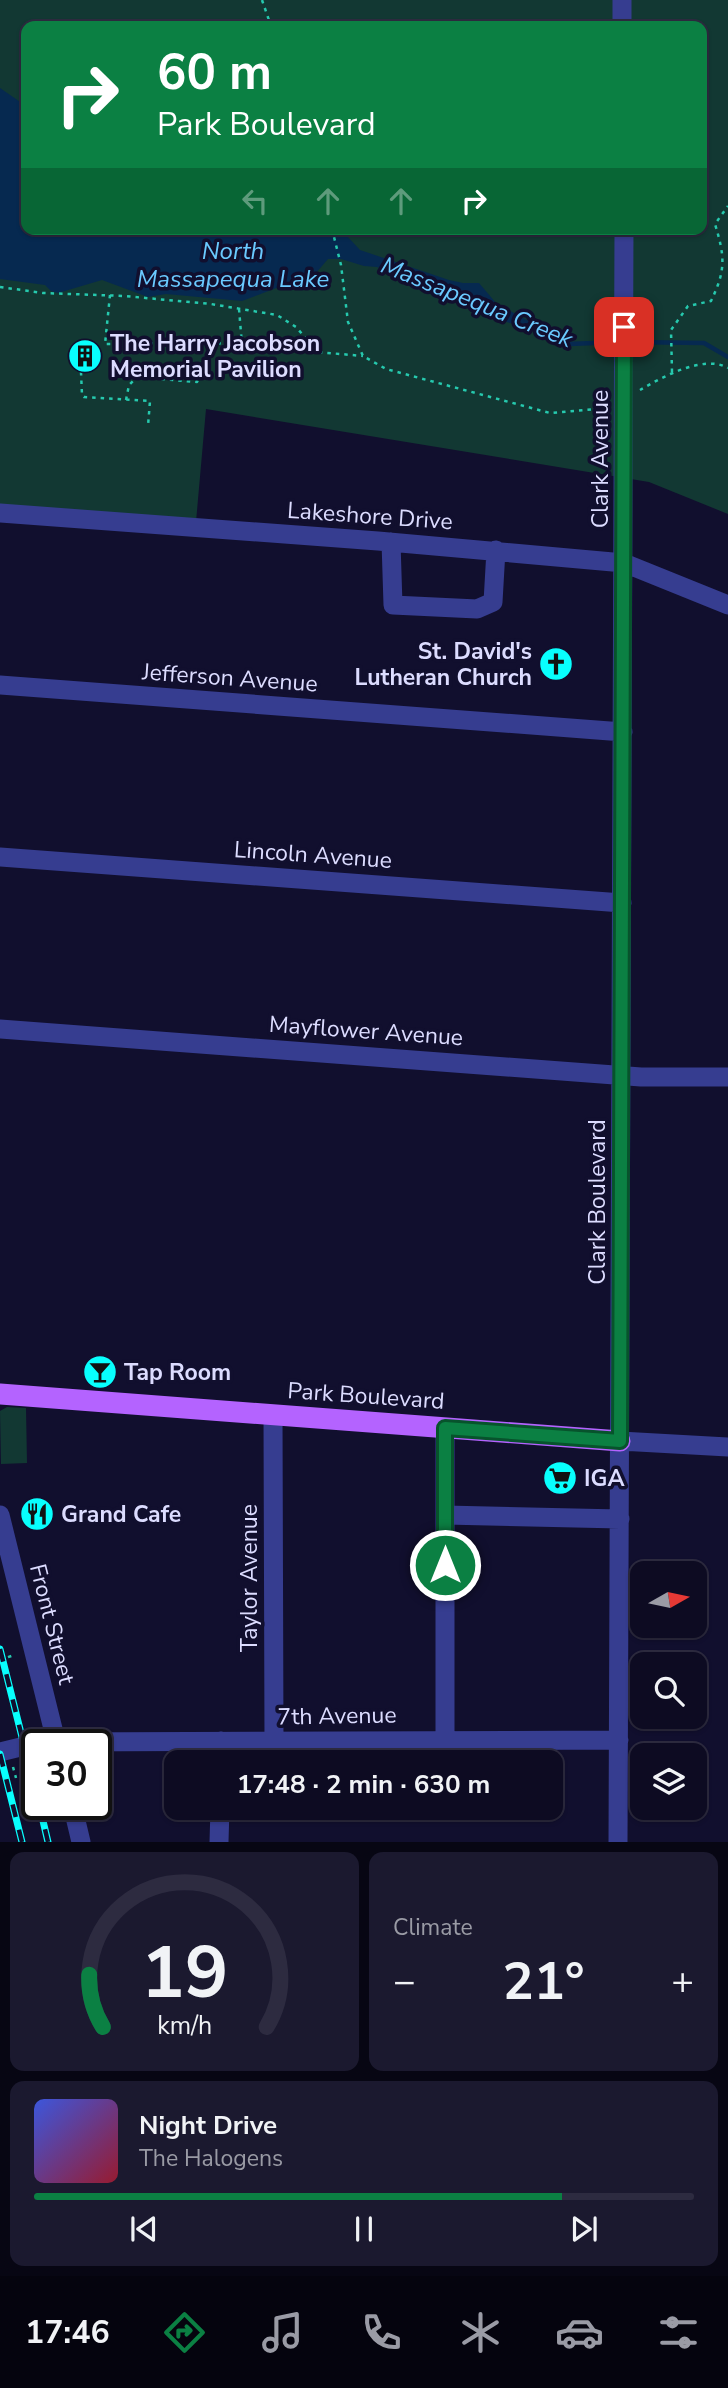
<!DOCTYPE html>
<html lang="en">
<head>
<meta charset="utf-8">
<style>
	:root { --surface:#0d0b22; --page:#1b192f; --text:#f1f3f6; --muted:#9a9ba5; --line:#2d2b40; --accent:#0b8043 }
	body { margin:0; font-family:"Nunito Sans",sans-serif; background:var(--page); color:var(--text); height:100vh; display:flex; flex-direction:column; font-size:26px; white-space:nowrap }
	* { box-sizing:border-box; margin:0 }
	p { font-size:23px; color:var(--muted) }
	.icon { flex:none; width:38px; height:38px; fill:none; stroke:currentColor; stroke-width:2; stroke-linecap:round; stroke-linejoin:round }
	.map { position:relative; height:1842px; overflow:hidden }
	.details { display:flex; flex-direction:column; gap:10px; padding:10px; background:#070613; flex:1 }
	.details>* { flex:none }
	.top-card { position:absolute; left:21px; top:21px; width:686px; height:214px; border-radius:14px; box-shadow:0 2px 5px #0004,0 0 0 2px var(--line); background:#0b8043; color:#fff; overflow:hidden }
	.needle { width:46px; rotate:81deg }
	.fabs { position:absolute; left:630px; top:1561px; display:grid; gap:14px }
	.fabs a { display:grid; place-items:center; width:77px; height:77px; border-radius:14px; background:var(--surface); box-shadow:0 2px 5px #0004,0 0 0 2px var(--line); font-size:35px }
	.speed { position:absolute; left:21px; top:1729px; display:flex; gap:14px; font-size:35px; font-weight:700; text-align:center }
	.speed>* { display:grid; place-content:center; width:91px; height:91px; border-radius:50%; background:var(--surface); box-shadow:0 2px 5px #0004,0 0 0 2px var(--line); line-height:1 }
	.speed .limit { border:4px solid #111; border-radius:10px; background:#fff; color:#111 }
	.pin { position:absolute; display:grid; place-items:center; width:60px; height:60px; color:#fff; margin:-30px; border-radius:14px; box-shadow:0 4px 10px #0006 }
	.me { position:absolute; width:77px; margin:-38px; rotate:0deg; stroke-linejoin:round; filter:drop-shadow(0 0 5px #0008) }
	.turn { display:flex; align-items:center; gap:24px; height:147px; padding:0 21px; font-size:32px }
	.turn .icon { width:91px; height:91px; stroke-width:2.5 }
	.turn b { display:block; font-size:49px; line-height:60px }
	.lanes { display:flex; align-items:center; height:66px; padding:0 21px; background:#0003; justify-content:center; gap:35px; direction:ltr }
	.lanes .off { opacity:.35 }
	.big { font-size:52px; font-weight:700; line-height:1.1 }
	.details .widget { flex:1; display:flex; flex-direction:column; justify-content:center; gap:10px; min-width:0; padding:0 24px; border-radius:14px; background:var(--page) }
	.details .dial { align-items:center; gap:0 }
	.dial svg { height:182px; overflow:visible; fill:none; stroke:var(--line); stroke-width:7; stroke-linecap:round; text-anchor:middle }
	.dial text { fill:var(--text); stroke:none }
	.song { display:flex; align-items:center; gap:21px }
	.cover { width:84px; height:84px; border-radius:10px; background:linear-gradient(135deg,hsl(230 70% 55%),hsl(350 70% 35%)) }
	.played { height:7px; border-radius:4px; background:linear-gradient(90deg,var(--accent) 80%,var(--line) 80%) }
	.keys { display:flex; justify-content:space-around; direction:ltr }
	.heat { display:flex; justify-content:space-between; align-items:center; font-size:38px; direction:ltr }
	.details .tiles { flex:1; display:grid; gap:10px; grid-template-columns:1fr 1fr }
	.widget:last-child { grid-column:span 2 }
	.trip { position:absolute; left:164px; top:1750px; width:399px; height:70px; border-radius:14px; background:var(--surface); box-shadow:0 2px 5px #0004,0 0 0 2px var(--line); font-weight:700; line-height:70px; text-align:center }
	.dock { display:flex; height:112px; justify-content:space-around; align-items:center; background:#05040e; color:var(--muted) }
	.dock .icon { width:49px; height:49px }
	.dock .selected { color:var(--accent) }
	.dock b { font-size:32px; color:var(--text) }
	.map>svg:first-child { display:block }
	.green { fill:#123833; fill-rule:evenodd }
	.water { fill:#062950 }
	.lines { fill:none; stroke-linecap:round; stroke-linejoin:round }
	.stream { stroke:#062950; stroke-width:4.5 }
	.path { stroke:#26c9ae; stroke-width:2.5; stroke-dasharray:3.5 5; stroke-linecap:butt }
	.minor { stroke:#363d90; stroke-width:19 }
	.major { stroke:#b463ff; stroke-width:21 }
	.rail-casing { stroke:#08fffe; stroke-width:7 }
	.rail { stroke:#110f2e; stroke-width:4.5; stroke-dasharray:13; stroke-linecap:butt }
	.route-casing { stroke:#07532c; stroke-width:18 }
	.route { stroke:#0b8043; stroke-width:12 }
	.labels { text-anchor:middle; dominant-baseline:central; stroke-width:7; stroke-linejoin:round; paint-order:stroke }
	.poi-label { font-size:23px; font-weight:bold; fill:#dcdcff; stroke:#110f2e; text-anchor:start }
	.street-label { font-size:23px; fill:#dcdcff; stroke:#110f2e }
	.water-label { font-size:24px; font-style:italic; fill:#6acaff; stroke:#110f2e }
</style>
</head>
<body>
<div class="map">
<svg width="728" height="1842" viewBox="0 0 728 1842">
	<rect width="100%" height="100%" fill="#110f2e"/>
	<path class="green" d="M 0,0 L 728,0 L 728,514 L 649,482 L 206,409 L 196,522 L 0,507 ZM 26,26 L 702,26 L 702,229 L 26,229 Z
		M 7,1407 L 26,1408 L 27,1463 L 1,1464 L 0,1411 Z"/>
	<path class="water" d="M 0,88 L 26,106 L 26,229 L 317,229 L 327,236 L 338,231 L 347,236 L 360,250 L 449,280 L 463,283 L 479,283 L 496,303 L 543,329 L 510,323 L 491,317 L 469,303 L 435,294 L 377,267 L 364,266 L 341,259 L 328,259 L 316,273 L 242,301 L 166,294 L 148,297 L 102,280 L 58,293 L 51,291 L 45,285 L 0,279 Z"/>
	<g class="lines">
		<path class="stream" d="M 538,327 L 569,344 L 619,342
			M 628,342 L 704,343 L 728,357"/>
		<path class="path" d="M 262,0 L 271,26
			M 332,229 L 341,265 L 348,322 L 363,356 L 386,369 L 550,413 L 607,408
			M 0,287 L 43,293 L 124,296 L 211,304 L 277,315 L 296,327 L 318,352
			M 110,295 L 105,344 L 214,343 L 363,356
			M 239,309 L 242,345
			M 81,372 L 82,395 L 84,397 L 150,401 L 148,426
			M 672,372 L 671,330 L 688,306 L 711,301 C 726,270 725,257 715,224 L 728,206
			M 640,390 C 662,377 704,354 728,368
			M 126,400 L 129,385 L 137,377 L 197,382 L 214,343
			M 0,1660 L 14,1655
			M 13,1767 L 16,1778"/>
		<path class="minor" d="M 622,0 L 622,26
			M 0,513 L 378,541 L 624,563 L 728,605
			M 391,542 L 393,605 L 477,609 L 493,602 L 496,550
			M 0,685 L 623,732
			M 0,857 L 622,903
			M 0,1029 L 641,1077 L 728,1077
			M 273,1415 L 274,1741
			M 445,1428 L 445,1740
			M 620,1441 L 728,1447
			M 0,1515 L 57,1745
			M 445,1515 L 620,1519
			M 0,1752 L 41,1742 L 56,1742 L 619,1740
			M 221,1762 L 221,1741
			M 72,1804 L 81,1842
			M 219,1842 L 220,1808
			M 618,1842 L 624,229"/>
		<path class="major" d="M 0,1394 L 620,1441"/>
		<g class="rail-casing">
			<path id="rail" d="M 0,1649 L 37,1797
				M 0,1754 L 22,1842
				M 39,1804 L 48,1842"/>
		</g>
		<use href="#rail" class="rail"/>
	</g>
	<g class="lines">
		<g class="route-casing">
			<path id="route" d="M 445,1565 L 445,1428 L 620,1441 L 624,327"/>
		</g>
		<use href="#route" class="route"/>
	</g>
	<defs>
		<g id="building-disc" transform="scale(1.75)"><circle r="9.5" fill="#08fffe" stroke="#110f2e"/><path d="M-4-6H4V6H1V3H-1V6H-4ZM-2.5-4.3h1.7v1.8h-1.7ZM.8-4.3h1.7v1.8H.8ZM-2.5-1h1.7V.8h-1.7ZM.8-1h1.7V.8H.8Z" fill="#111"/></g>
		<g id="church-disc" transform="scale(1.75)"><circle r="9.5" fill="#08fffe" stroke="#110f2e"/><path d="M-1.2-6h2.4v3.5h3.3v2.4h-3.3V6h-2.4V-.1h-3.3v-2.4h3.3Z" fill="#111"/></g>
		<g id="bar-disc" transform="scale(1.75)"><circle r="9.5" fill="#08fffe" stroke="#110f2e"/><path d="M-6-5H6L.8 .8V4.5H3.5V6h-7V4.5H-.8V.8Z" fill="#111"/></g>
		<g id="supermarket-disc" transform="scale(1.75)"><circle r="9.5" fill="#08fffe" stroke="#110f2e"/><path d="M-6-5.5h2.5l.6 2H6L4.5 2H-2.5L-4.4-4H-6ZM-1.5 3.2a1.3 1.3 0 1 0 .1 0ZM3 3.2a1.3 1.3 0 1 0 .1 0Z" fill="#111"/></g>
		<g id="restaurant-disc" transform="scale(1.75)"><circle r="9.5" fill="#08fffe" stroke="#110f2e"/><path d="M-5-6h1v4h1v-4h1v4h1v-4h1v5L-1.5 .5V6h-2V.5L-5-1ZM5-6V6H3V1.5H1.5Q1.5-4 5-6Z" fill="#111"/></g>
	</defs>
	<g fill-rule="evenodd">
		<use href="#building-disc" x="85" y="356"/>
		<use href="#church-disc" x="556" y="664"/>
		<use href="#bar-disc" x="100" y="1372"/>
		<use href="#supermarket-disc" x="560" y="1478"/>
		<use href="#restaurant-disc" x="37" y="1514"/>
	</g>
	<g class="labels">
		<g class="poi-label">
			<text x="110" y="343">The Harry Jacobson<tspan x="110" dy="26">Memorial Pavilion</tspan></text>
			<text x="532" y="651" text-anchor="end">St. David's<tspan x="532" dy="26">Lutheran Church</tspan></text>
			<text x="124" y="1372">Tap Room</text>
			<text x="584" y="1478">IGA</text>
			<text x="61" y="1514">Grand Cafe</text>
		</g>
		<g class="street-label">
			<text transform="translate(600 459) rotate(-90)">Clark Avenue</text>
			<text transform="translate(370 516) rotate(4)">Lakeshore Drive</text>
			<text transform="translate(230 678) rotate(4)">Jefferson Avenue</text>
			<text transform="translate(313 855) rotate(4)">Lincoln Avenue</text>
			<text transform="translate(366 1031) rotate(4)">Mayflower Avenue</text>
			<text transform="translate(597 1202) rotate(-90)">Clark Boulevard</text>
			<text transform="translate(366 1396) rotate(4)">Park Boulevard</text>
			<text transform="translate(249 1578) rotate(-90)">Taylor Avenue</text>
			<text transform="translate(52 1624) rotate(76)">Front Street</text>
			<text transform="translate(337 1716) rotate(-1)">7th Avenue</text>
		</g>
		<g class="water-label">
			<text x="233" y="251">North<tspan x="233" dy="28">Massapequa Lake</tspan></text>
			<text transform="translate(477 302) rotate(22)">Massapequa Creek</text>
		</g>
	</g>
</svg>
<div class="fabs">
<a><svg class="needle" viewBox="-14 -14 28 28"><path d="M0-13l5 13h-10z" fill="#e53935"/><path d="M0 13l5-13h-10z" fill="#9a9ba5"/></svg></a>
<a><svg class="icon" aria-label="search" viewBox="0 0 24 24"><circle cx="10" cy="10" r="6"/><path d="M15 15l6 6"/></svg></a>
<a><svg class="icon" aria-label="layers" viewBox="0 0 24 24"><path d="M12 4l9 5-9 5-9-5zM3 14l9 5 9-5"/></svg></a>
</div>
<div class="speed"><div class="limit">30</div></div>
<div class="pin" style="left:624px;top:327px;background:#d93025"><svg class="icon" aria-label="arrive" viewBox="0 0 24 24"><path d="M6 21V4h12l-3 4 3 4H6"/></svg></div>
<svg class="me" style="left:445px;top:1565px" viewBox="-20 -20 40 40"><circle r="17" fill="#0b8043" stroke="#fff" stroke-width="3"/><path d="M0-11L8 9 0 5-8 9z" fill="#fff"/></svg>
<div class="trip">17:48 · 2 min · 630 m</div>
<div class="top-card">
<div class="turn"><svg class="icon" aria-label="right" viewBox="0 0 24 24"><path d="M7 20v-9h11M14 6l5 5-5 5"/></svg><div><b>60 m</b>Park Boulevard</div></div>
<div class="lanes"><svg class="icon off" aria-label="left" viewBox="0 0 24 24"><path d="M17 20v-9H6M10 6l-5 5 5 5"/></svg><svg class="icon off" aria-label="ahead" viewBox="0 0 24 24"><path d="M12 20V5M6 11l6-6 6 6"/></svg><svg class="icon off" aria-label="ahead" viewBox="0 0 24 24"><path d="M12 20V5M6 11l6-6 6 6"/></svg><svg class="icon" aria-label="right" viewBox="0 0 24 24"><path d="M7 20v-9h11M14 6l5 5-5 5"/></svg></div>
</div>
</div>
<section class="details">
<div class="tiles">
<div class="widget dial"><svg viewBox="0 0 100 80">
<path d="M14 69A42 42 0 1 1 86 69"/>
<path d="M14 69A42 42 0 0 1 8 46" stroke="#0b8043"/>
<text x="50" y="56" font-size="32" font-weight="700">19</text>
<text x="50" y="72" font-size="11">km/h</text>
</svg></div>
<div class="widget"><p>Climate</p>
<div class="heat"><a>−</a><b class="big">21°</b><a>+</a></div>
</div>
<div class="widget">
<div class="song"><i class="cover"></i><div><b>Night Drive</b><p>The Halogens</p></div></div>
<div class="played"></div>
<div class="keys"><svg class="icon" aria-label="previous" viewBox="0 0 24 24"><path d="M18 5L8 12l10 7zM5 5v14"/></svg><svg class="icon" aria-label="pause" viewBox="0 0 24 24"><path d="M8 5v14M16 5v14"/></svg><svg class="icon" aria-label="next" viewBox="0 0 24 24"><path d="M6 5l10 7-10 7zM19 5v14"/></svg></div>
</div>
</div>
</section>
<nav class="dock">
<b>17:46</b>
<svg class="icon selected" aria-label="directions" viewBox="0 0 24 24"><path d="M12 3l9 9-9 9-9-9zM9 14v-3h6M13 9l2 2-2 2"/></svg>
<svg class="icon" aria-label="music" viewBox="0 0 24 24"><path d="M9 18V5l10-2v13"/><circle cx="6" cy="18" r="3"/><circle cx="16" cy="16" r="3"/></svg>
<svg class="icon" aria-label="phone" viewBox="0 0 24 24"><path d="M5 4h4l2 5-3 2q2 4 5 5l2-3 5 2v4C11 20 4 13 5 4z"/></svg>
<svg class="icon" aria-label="climate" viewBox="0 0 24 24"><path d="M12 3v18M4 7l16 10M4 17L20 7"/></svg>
<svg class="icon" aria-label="car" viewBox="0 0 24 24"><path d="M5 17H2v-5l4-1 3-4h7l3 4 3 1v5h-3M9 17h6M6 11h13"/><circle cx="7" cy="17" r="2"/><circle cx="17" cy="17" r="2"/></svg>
<svg class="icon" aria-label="filters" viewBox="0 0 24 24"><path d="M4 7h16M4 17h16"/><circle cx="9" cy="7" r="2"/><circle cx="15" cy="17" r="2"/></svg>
</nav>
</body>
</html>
